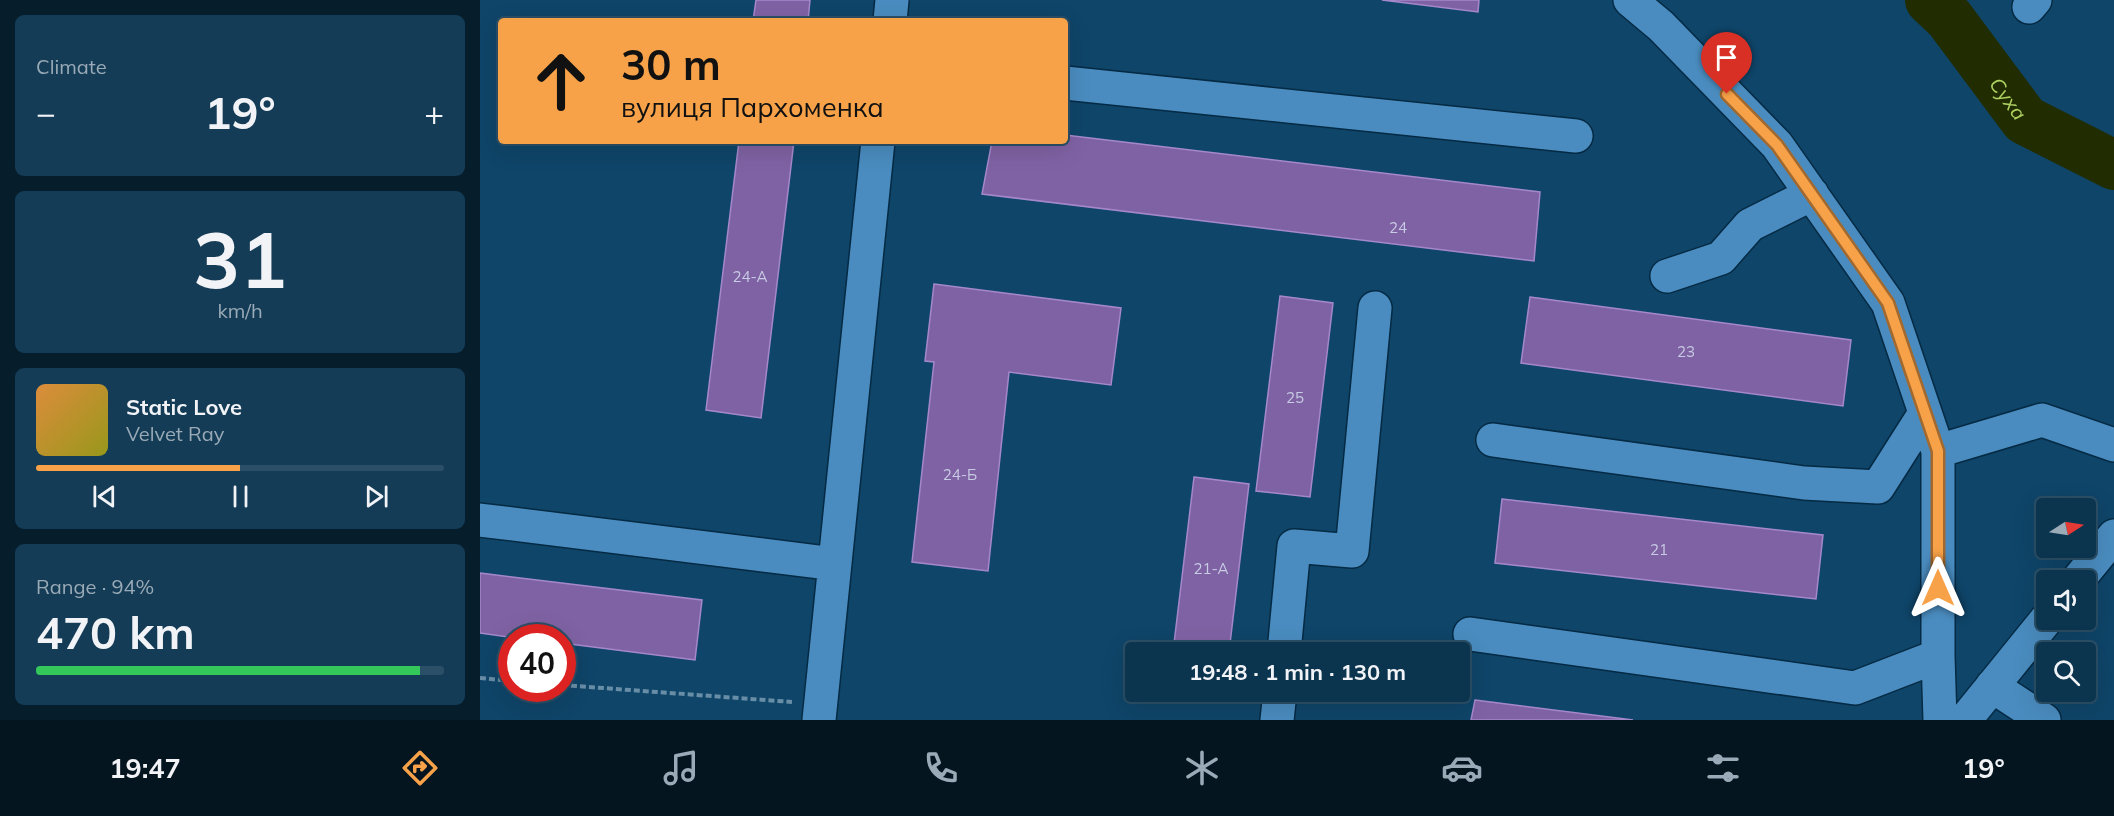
<!DOCTYPE html>
<html lang="en">
<head>
<meta charset="utf-8">
<style>
	:root { --surface:#0b344f; --page:#143c56; --text:#f1f3f6; --muted:#9aaab7; --line:#2b4f66; --accent:#f7a248 }
	body { margin:0; font-family:Mulish,sans-serif; background:var(--page); color:var(--text); height:100vh; display:flex; flex-direction:column; font-size:22px; white-space:nowrap }
	* { box-sizing:border-box; margin:0 }
	p { font-size:20px; color:var(--muted) }
	.icon { flex:none; width:33px; height:33px; fill:none; stroke:currentColor; stroke-width:2; stroke-linecap:round; stroke-linejoin:round }
	.map { position:relative; flex:1; overflow:hidden }
	.side { display:flex; flex-direction:column; gap:15px; padding:15px; background:#061d2b; width:480px }
	.side>* { flex:none }
	.hud { position:absolute; left:18px; top:18px; width:570px; height:126px; border-radius:6px; box-shadow:0 6px 24px #0002,0 0 0 2px var(--line); background:#f7a248; color:#111; overflow:hidden }
	.needle { width:39px; rotate:78deg }
	.tools { position:absolute; left:1556px; top:498px; display:grid; gap:12px }
	.tools a { display:grid; place-items:center; width:60px; height:60px; border-radius:6px; background:var(--surface); box-shadow:0 6px 24px #0002,0 0 0 2px var(--line); font-size:30px }
	.speed { position:absolute; left:18px; top:624px; display:flex; gap:12px; font-size:30px; font-weight:700; text-align:center }
	.speed>* { display:grid; place-content:center; width:78px; height:78px; border-radius:50%; background:var(--surface); box-shadow:0 6px 24px #0002,0 0 0 2px var(--line); line-height:1 }
	.speed .limit { border:9px solid #d22; background:#fff; color:#111 }
	.pin { position:absolute; display:grid; place-items:center; width:51px; height:51px; color:#fff; margin:-62px -26px; border-radius:50% 50% 50% 0; rotate:-45deg; box-shadow:0 0 6px #0007 }
	.pin .icon { rotate:45deg }
	.me { position:absolute; width:66px; margin:-33px; rotate:0deg; stroke-linejoin:round; filter:drop-shadow(0 0 4px #0008) }
	.turn { display:flex; align-items:center; gap:21px; height:126px; padding:0 24px; font-size:27px }
	.turn .icon { width:78px; height:78px; stroke-width:2.5 }
	.turn b { display:block; font-size:42px; line-height:51px }
	.big { font-size:45px; font-weight:700; line-height:1.1 }
	.side .tile { flex:1; display:flex; flex-direction:column; justify-content:center; gap:9px; min-width:0; padding:0 21px; border-radius:9px; background:var(--page) }
	.side .dial { align-items:center; gap:0 }
	.dial b { font-size:78px; line-height:1 }
	.song { display:flex; align-items:center; gap:18px }
	.cover { width:72px; height:72px; border-radius:9px; background:linear-gradient(135deg,hsl(30 70% 55%),hsl(60 70% 35%)) }
	.played { height:6px; border-radius:3px; background:linear-gradient(90deg,var(--accent) 50%,var(--line) 50%) }
	.keys { display:flex; justify-content:space-around; direction:ltr }
	.heat { display:flex; justify-content:space-between; align-items:center; font-size:33px; direction:ltr }
	.charge { height:9px; border-radius:4px; background:linear-gradient(90deg,#34c759 94%,var(--line) 0) }
	.trip { position:absolute; left:645px; top:642px; width:345px; height:60px; border-radius:6px; background:var(--surface); box-shadow:0 6px 24px #0002,0 0 0 2px var(--line); font-weight:700; line-height:60px; text-align:center }
	.menu { display:flex; height:96px; justify-content:space-around; align-items:center; background:#041520; color:var(--muted) }
	.menu .icon { width:42px; height:42px }
	.menu .active { color:var(--accent) }
	.menu b { font-size:27px; color:var(--text) }
	main { display:flex; flex:1; min-height:0 }
	.map>svg:first-child { display:block }
	.lines { fill:none; stroke-linecap:round; stroke-linejoin:round }
	.river { stroke:#212d00; stroke-width:50 }
	.building { fill:#7f62a3; stroke:#a588cc; stroke-width:1.5 }
	.minor-casing { stroke:#052a44; stroke-width:36 }
	.path { stroke:#688da6; stroke-width:4; stroke-dasharray:6 3; stroke-linecap:butt }
	.minor { stroke:#4a8cbf; stroke-width:33 }
	.route-casing { stroke:#a1692f; stroke-width:15 }
	.route { stroke:#f7a248; stroke-width:10 }
	.labels { text-anchor:middle; dominant-baseline:central; stroke-width:6; stroke-linejoin:round; paint-order:stroke }
	.number-label { font-size:15px; fill:#c8cbe4 }
	.water-label { font-size:20px; font-style:italic; fill:#aed160; stroke:#0e2a3f }
</style>
</head>
<body>
<main>
<section class="side">
<div class="tile"><p>Climate</p>
<div class="heat"><a>−</a><b class="big">19°</b><a>+</a></div>
</div>
<div class="tile dial"><b>31</b><p>km/h</p></div>
<div class="tile">
<div class="song"><i class="cover"></i><div><b>Static Love</b><p>Velvet Ray</p></div></div>
<div class="played"></div>
<div class="keys"><svg class="icon" aria-label="previous" viewBox="0 0 24 24"><path d="M18 5L8 12l10 7zM5 5v14"/></svg><svg class="icon" aria-label="pause" viewBox="0 0 24 24"><path d="M8 5v14M16 5v14"/></svg><svg class="icon" aria-label="next" viewBox="0 0 24 24"><path d="M6 5l10 7-10 7zM19 5v14"/></svg></div>
</div>
<div class="tile"><p>Range · 94%</p><b class="big">470 km</b><div class="charge"></div></div>
</section>
<div class="map">
<svg width="1634" height="720" viewBox="0 0 1634 720">
	<rect width="100%" height="100%" fill="#0f4569"/>
	<g class="lines">
		<path class="river" id="s1" d="M 1450,0 L 1469,18 L 1545,120 L 1634,165"/>
	</g>
	<path class="building" d="M 276,0 L 330,0 L 328,21 L 273,21 Z
		M 902,0 L 999,0 L 998,12 Z
		M 585,135 L 1060,192 L 1054,261 L 502,194 L 512,141 L 585,141 Z
		M 259,141 L 314,141 L 281,418 L 226,410 Z
		M 454,284 L 641,308 L 631,385 L 529,372 L 508,571 L 432,562 L 454,362 L 445,361 Z
		M 800,296 L 853,303 L 830,497 L 776,491 Z
		M 1050,297 L 1371,340 L 1363,406 L 1041,363 Z
		M 714,477 L 769,484 L 749,652 L 693,652 Z
		M 1022,499 L 1343,535 L 1336,599 L 1015,563 Z
		M 0,573 L 222,600 L 215,660 L 82,643 L 82,638 L 35,638 L 0,633 Z
		M 995,700 L 1153,720 L 991,720 Z"/>
	<g class="lines">
		<g class="minor-casing">
			<path id="minor" d="M 1150,0 L 1181,26 L 1297,145 L 1408,303 L 1458,451 L 1562,420 L 1634,445
				M 1549,7 L 1555,0
				M 410,21 L 412,0
				M 585,83 L 1096,136
				M 1187,276 L 1241,258 L 1270,225 L 1332,194
				M 1013,440 L 1324,483 L 1398,487 L 1445,413
				M 1458,451 L 1458,656 L 1460,720
				M 0,520 L 355,564
				M 1598,580 L 1634,536
				M 990,634 L 1375,688 L 1458,656
				M 804,652 L 814,546 L 872,551 L 895,308
				M 1512,686 L 1564,720
				M 339,720 L 398,141
				M 797,720 L 800,692
				M 1485,720 L 1566,620"/>
		</g>
		<path class="path" d="M 0,678 L 32,681
			M 82,685 L 312,702"/>
		<use href="#minor" class="minor"/>
	</g>
	<g class="lines">
		<g class="route-casing">
			<path id="route" d="M 1247,94 L 1297,145 L 1408,303 L 1458,451 L 1458,588"/>
		</g>
		<use href="#route" class="route"/>
	</g>
	<g class="labels">
		<g class="number-label">
			<text x="918" y="227">24</text>
			<text x="270" y="276">24-А</text>
			<text x="1206" y="351">23</text>
			<text x="815" y="397">25</text>
			<text x="480" y="474">24-Б</text>
			<text x="1179" y="549">21</text>
			<text x="731" y="568">21-А</text>
		</g>
		<g class="water-label">
			<text stroke="none"><textPath href="#s1" startOffset="126">Суха</textPath></text>
		</g>
	</g>
</svg>
<div class="tools">
<a><svg class="needle" viewBox="-14 -14 28 28"><path d="M0-13l5 13h-10z" fill="#e53935"/><path d="M0 13l5-13h-10z" fill="#9aaab7"/></svg></a>
<a><svg class="icon" aria-label="sound" viewBox="0 0 24 24"><path d="M4 9h4l5-4v14l-5-4H4zM17 9q2 3 0 6"/></svg></a>
<a><svg class="icon" aria-label="search" viewBox="0 0 24 24"><circle cx="10" cy="10" r="6"/><path d="M15 15l6 6"/></svg></a>
</div>
<div class="speed"><div class="limit">40</div></div>
<div class="pin" style="left:1247px;top:94px;background:#d93025"><svg class="icon" aria-label="arrive" viewBox="0 0 24 24"><path d="M6 21V4h12l-3 4 3 4H6"/></svg></div>
<svg class="me" style="left:1458px;top:588px" viewBox="-20 -20 40 40"><path d="M0-17L14 15 0 8-14 15z" fill="#f7a248" stroke="#fff" stroke-width="4"/></svg>
<div class="trip">19:48 · 1 min · 130 m</div>
<div class="hud">
<div class="turn"><svg class="icon" aria-label="ahead" viewBox="0 0 24 24"><path d="M12 20V5M6 11l6-6 6 6"/></svg><div><b>30 m</b>вулиця Пархоменка</div></div>
</div>
</div>
</main>
<nav class="menu">
<b>19:47</b>
<svg class="icon active" aria-label="directions" viewBox="0 0 24 24"><path d="M12 3l9 9-9 9-9-9zM9 14v-3h6M13 9l2 2-2 2"/></svg>
<svg class="icon" aria-label="music" viewBox="0 0 24 24"><path d="M9 18V5l10-2v13"/><circle cx="6" cy="18" r="3"/><circle cx="16" cy="16" r="3"/></svg>
<svg class="icon" aria-label="phone" viewBox="0 0 24 24"><path d="M5 4h4l2 5-3 2q2 4 5 5l2-3 5 2v4C11 20 4 13 5 4z"/></svg>
<svg class="icon" aria-label="climate" viewBox="0 0 24 24"><path d="M12 3v18M4 7l16 10M4 17L20 7"/></svg>
<svg class="icon" aria-label="car" viewBox="0 0 24 24"><path d="M5 17H2v-5l4-1 3-4h7l3 4 3 1v5h-3M9 17h6M6 11h13"/><circle cx="7" cy="17" r="2"/><circle cx="17" cy="17" r="2"/></svg>
<svg class="icon" aria-label="filters" viewBox="0 0 24 24"><path d="M4 7h16M4 17h16"/><circle cx="9" cy="7" r="2"/><circle cx="15" cy="17" r="2"/></svg>
<b>19°</b>
</nav>
</body>
</html>
